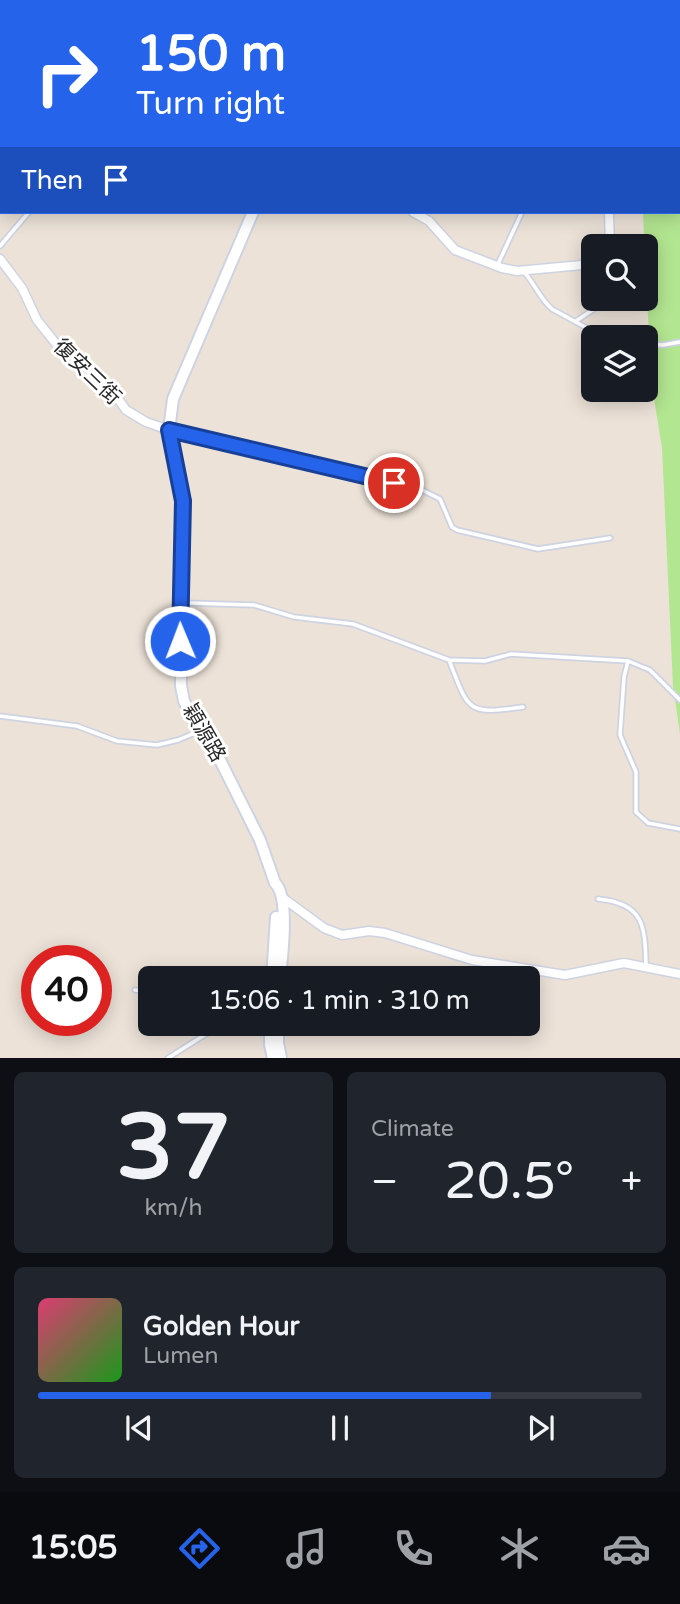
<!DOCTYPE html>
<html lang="en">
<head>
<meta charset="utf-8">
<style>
	:root { --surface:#171b24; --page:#20242c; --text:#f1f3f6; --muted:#9ea1a6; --line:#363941; --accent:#2563eb }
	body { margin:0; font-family:"Varela Round","Noto Sans TC",sans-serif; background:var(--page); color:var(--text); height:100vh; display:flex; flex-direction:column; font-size:26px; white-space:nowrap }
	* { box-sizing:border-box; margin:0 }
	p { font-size:23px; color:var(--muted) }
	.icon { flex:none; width:38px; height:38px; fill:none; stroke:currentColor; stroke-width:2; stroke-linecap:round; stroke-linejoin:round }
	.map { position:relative; height:1058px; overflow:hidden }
	.sheet { display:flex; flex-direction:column; gap:14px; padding:14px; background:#0d0f14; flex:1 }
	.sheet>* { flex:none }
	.banner { position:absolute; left:0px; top:0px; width:681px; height:214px; box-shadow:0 4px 18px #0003; background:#2563eb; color:#fff; overflow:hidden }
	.fabs { position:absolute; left:581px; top:234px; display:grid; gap:14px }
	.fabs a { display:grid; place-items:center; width:77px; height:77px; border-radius:10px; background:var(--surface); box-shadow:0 4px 18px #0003; font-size:35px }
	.speed { position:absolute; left:21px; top:945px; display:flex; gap:14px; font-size:35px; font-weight:700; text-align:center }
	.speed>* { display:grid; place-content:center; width:91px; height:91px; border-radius:50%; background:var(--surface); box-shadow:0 4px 18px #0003; line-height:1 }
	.speed .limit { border:10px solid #d22; background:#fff; color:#111 }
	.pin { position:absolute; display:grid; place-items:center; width:60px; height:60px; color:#fff; margin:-30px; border:4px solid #fff; border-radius:50%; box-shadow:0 2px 7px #0007 }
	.me { position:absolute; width:77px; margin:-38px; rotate:359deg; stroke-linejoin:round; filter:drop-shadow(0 0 5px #0008) }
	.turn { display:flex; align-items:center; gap:24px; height:147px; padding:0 21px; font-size:32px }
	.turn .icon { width:91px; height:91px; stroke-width:2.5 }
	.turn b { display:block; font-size:49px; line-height:60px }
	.then { display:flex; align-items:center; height:66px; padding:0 21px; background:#0003; gap:14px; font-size:26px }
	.big { font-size:52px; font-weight:600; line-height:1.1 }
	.sheet .tile { flex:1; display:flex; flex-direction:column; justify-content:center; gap:10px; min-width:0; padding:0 24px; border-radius:10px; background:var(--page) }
	.sheet .dial { align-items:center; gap:0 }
	.dial b { font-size:91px; line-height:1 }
	.song { display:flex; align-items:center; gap:21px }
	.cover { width:84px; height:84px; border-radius:10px; background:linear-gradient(135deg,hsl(340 70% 55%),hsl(120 70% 35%)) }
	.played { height:7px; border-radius:4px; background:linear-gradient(90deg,var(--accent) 75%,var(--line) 75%) }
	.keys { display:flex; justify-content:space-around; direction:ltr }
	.heat { display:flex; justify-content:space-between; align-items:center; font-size:38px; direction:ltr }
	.sheet .tiles { flex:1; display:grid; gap:14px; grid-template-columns:1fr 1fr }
	.tile:last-child { grid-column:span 2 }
	.trip { position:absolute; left:138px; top:966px; width:402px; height:70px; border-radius:10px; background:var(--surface); box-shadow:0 4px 18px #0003; font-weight:600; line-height:70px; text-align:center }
	.menu { display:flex; height:112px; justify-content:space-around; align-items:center; background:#090b0e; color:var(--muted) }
	.menu .icon { width:49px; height:49px }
	.menu .active { color:var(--accent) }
	.menu b { font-size:32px; color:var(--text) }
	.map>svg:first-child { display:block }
	.green { fill:#b3e691 }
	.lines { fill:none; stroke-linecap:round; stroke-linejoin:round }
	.lane-casing { stroke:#ced3e2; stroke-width:7 }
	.street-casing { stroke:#ced3e2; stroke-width:11 }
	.secondary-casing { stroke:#ced3e2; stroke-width:14 }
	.lane { stroke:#fff; stroke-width:3.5 }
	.street { stroke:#fff; stroke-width:8 }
	.secondary { stroke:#fff; stroke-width:10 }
	.route-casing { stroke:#184099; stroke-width:18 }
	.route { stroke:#2563eb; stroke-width:12 }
	.labels { text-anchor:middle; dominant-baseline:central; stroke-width:6; stroke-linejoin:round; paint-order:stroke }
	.street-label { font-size:21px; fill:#282828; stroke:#fff }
</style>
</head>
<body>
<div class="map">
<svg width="680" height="1058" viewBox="0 0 680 1058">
	<rect width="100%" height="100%" fill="#ece2d8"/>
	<path class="green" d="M 576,0 L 680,0 L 680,734 L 673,686 L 662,448 L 651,380 L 643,212 L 679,212 L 679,2 L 575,2 Z"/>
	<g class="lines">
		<g class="lane-casing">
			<path id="lane" d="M 8,2 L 9,0
				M 173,2 L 175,0
				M 0,246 L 29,212
				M 498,264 L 522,212
				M 524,272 C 535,284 540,299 552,309 L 605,338
				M 576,321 L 606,301
				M 646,344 L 663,345 L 680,342
				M 171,431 L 420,489 L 440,499 L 452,527 L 457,530 L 538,549 L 610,538
				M 181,598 L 188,603 L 254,605 L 294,617 L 353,624 L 449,660 L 485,661 L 511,654 L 628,661 L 650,670 L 680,700
				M 449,660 C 469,711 466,715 523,707
				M 628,661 L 624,677 L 620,735 L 636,772 L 636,812 L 648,823 L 680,829
				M 0,716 L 77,726 L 117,741 L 157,745 L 178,740 L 197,732
				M 598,899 C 644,903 645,926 646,965
				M 135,990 L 150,992
				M 168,1058 L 222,1024"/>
		</g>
		<g class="street-casing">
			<path id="street" d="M 292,0 L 294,2
				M 679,73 L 680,72
				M 413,212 L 429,221 L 455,250 L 502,268 L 517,271 L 593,264
				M 609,212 L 610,247
				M 0,259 L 22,288 L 37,320 L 57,345 L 81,361 L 114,393 L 126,410 L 146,422 L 169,430
				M 283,898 L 324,928 L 342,935 L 369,931 L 385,933 L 472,960 L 565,975 L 624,963 L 680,974"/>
		</g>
		<g class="secondary-casing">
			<path id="secondary" d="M 218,0 L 219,2
				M 253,212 L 173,399 L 169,430 L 183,501 L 180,597 L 181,686 L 184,701 L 199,731 L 217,754 L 260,840 L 275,883 C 290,897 282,957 280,978
				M 272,978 L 276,917
				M 270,1024 L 270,1045 L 273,1058
				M 278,1024 L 278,1043 L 281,1058"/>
		</g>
		<use href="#lane" class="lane"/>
		<use href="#street" class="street"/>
		<use href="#secondary" class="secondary"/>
	</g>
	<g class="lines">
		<g class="route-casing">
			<path id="route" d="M 180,641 L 183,501 L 169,430 L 394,483"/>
		</g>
		<use href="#route" class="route"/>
	</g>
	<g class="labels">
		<g class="street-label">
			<text transform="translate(87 372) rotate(44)">復安三街</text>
			<text transform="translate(204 733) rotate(60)">穎源路</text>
		</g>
	</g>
</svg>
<div class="fabs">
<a><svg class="icon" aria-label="search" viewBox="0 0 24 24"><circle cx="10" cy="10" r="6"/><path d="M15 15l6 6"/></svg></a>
<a><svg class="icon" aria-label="layers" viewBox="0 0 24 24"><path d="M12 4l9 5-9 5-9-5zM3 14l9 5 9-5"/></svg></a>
</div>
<div class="speed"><div class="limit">40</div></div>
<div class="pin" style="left:394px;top:483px;background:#d93025"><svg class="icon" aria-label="arrive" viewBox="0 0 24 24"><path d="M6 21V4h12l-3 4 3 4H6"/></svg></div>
<svg class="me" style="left:180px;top:641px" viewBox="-20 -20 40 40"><circle r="17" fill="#2563eb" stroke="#fff" stroke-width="3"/><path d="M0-11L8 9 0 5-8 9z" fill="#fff"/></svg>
<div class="trip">15:06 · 1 min · 310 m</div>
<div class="banner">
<div class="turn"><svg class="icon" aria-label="right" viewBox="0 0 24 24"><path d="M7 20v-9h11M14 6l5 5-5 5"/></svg><div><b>150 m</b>Turn right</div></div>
<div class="then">Then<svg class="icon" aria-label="arrive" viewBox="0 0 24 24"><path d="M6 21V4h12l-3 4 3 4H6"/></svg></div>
</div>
</div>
<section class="sheet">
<div class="tiles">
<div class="tile dial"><b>37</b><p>km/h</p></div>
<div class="tile"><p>Climate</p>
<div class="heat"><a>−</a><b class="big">20.5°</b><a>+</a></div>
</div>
<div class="tile">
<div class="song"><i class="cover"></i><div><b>Golden Hour</b><p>Lumen</p></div></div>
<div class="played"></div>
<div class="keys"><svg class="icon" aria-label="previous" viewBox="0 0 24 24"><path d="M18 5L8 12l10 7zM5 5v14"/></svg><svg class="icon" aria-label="pause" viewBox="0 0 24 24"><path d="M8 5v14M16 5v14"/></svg><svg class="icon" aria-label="next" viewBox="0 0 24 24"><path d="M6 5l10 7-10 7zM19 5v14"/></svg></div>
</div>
</div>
</section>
<nav class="menu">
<b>15:05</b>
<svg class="icon active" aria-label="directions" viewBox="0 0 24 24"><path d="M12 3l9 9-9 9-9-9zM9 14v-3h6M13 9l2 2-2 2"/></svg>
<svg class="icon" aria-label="music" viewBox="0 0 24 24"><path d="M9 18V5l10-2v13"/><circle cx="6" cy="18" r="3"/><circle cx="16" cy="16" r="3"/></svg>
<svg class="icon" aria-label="phone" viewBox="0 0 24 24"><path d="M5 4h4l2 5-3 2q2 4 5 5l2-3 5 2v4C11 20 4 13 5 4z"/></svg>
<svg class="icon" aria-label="climate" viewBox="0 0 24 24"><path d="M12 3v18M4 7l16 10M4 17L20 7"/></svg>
<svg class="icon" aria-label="car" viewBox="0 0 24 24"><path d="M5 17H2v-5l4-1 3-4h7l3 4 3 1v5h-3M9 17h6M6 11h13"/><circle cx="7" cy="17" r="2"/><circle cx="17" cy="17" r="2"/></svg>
</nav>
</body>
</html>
